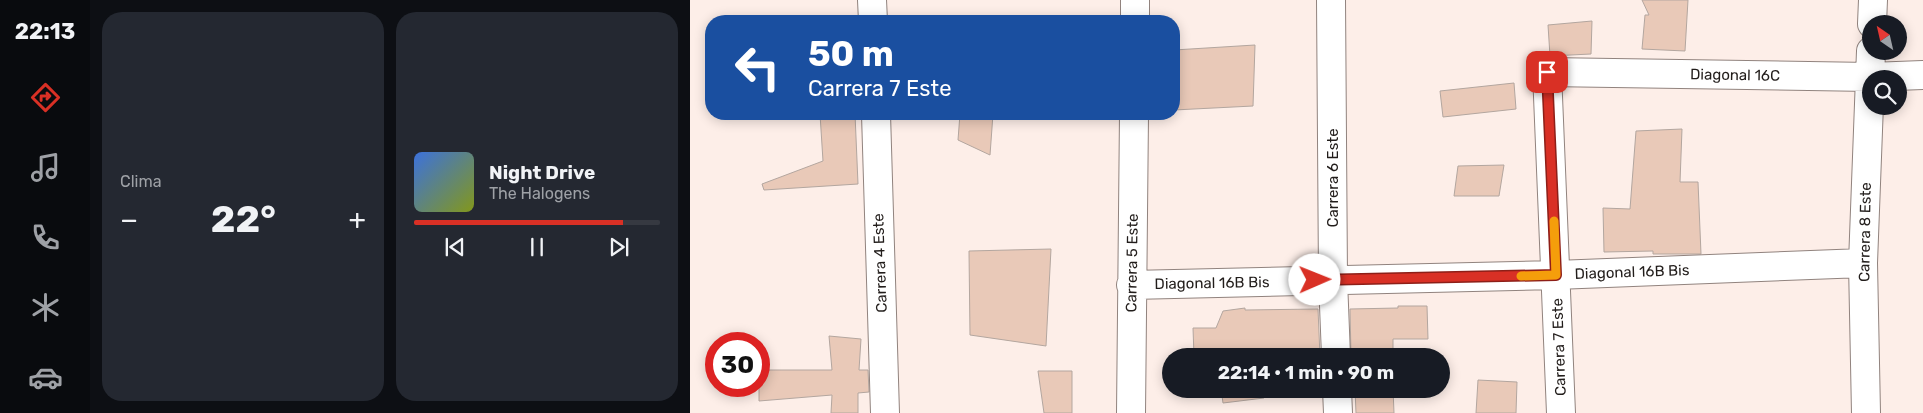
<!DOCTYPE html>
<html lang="es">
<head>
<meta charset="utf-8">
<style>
	:root { --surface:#171b24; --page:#242831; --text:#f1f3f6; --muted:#9ea1a6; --line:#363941; --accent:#d93025 }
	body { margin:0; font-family:Rubik,sans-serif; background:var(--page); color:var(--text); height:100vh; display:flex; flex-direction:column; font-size:19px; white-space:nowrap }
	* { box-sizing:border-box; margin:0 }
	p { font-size:16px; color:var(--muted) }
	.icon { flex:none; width:28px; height:28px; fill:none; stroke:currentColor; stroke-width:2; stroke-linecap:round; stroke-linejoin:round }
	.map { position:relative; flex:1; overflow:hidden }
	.side { display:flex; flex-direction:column; gap:12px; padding:12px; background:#0d0f14; width:600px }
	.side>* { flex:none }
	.top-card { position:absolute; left:15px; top:15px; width:475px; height:105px; border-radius:20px; box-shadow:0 2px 12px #0003; background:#1a4fa0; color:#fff; overflow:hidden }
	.needle { width:32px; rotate:326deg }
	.controls { position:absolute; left:1172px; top:15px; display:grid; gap:10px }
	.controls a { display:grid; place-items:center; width:45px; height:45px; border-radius:50%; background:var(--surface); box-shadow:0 2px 12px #0003; font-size:25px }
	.speed { position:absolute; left:15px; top:332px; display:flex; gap:10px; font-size:25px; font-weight:700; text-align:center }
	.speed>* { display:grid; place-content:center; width:65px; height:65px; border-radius:50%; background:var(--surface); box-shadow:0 2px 12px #0003; line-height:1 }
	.speed .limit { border:8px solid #d22; background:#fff; color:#111 }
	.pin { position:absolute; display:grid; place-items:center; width:42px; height:42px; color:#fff; margin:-21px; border-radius:10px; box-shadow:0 2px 8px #0006 }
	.me { position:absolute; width:55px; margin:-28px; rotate:89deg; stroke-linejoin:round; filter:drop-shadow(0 0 4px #0008) }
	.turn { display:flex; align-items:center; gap:18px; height:105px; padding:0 20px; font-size:22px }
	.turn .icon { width:65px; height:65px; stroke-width:2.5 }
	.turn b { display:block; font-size:35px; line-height:42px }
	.big { font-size:38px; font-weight:700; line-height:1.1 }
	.side .widget { flex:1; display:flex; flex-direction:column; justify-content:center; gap:8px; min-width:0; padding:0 18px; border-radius:20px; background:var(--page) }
	.song { display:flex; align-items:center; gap:15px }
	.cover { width:60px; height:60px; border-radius:8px; background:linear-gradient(135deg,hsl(220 70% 55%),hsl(70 70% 35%)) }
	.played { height:5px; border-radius:2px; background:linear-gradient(90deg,var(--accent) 85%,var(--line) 85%) }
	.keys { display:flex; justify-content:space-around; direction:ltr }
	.heat { display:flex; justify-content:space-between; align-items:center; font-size:28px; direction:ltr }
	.side .tiles { flex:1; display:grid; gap:12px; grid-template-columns:repeat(2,1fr) }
	.trip { position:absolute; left:472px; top:348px; width:288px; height:50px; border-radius:25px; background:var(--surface); box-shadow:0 2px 12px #0003; font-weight:700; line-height:50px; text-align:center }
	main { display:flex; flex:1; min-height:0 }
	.tabs { display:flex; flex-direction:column; width:90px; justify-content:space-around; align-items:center; background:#090b0e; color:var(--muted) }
	.tabs .icon { width:35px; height:35px }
	.tabs .on { color:var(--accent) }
	.tabs b { font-size:22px; color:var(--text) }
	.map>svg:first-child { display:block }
	.building { fill:#e9c9b8; stroke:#b3a69f }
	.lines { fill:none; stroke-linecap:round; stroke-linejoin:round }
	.minor-casing { stroke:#91837e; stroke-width:30 }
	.minor { stroke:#fff; stroke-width:28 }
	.route-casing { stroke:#8d1f18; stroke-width:12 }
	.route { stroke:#d93025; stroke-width:9 }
	.slow { stroke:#f59e0b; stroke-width:9 }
	.labels { text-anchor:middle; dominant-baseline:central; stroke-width:4.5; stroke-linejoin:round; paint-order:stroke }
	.street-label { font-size:15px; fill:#221d1b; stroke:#fff }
</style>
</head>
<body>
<main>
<nav class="tabs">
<b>22:13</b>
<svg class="icon on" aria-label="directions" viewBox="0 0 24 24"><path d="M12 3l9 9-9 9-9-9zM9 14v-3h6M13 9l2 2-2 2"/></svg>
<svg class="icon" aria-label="music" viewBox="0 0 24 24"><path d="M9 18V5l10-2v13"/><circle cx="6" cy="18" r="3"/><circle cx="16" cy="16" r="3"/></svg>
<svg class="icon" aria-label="phone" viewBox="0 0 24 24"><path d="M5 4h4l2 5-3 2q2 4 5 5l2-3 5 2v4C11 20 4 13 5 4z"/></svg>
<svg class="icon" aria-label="climate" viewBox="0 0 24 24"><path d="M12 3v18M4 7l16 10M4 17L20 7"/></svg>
<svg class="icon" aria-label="car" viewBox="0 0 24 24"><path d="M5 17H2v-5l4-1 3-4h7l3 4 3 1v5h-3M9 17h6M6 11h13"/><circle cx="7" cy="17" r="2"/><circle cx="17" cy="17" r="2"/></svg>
</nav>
<section class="side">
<div class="tiles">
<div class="widget"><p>Clima</p>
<div class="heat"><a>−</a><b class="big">22°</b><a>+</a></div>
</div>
<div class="widget">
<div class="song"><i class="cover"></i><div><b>Night Drive</b><p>The Halogens</p></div></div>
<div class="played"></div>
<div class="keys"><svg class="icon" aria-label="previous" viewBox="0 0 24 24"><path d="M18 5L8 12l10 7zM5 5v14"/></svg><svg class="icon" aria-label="pause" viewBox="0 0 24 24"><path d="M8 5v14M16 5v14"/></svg><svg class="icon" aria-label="next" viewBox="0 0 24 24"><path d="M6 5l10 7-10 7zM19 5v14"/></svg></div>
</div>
</div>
</section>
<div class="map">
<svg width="1233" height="413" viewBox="0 0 1233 413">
	<rect width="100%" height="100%" fill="#fdeee8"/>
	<path class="building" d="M 952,0 L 998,0 L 995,51 L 952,49 L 955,15 L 959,15 Z
		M 902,21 L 901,54 L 860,56 L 858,25 Z
		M 565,45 L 563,106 L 484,110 L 484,50 Z
		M 824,83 L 826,109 L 753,117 L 750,91 Z
		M 130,114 L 165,114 L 168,184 L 74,190 L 72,184 L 133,161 Z
		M 270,114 L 303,114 L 300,155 L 268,140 Z
		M 992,129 L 990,182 L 1008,182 L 1011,254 L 963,254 L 963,251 L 914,252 L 913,208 L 940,209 L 946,131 Z
		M 814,165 L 809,196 L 764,196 L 768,166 Z
		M 361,249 L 356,346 L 280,335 L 279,251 Z
		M 708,306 L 737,306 L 738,339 L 703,339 L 703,356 L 661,356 L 660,309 L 708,308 Z
		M 555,308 L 555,310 L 628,309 L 630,356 L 504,356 L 503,328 L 526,328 L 533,311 Z
		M 139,336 L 171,339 L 169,370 L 178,370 L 179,392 L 168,393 L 168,413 L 141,413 L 142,395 L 69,401 L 69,370 L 142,370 Z
		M 348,371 L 382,371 L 382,413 L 354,413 Z
		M 788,380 L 827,382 L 826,413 L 786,413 Z
		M 531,389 L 575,389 L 574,398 L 533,403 Z
		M 665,389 L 703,389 L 704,413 L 666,413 Z"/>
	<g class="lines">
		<g class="minor-casing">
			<path id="minor" d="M 182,0 L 183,21
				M 641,0 L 643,280 L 646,356
				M 445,21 L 445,0
				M 1182,24 L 1183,0
				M 186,114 L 195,413
				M 441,285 L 866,275 L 1173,263
				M 647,389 L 648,413
				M 441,413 L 444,114
				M 871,413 L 857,72 L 1180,77 L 1233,75
				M 1176,413 L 1173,263 L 1181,51"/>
		</g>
		<use href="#minor" class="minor"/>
	</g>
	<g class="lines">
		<g class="route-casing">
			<path id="route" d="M 625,280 L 866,275 L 857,72"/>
		</g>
		<use href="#route" class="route"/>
		<path class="slow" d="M 831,276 L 866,275 L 864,221"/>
	</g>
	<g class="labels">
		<g class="street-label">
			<text transform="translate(1045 75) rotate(1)">Diagonal 16C</text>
			<text transform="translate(643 178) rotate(-90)">Carrera 6 Este</text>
			<text transform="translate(1175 232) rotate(-89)">Carrera 8 Este</text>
			<text transform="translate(190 263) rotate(-92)">Carrera 4 Este</text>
			<text transform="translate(442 263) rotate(-89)">Carrera 5 Este</text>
			<text transform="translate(942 272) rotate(-2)">Diagonal 16B Bis</text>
			<text transform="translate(522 283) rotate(-1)">Diagonal 16B Bis</text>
			<text transform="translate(869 347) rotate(-92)">Carrera 7 Este</text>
		</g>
	</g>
</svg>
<div class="controls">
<a><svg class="needle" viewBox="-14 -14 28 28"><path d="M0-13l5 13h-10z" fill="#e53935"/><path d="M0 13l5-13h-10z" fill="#9ea1a6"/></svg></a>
<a><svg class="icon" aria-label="search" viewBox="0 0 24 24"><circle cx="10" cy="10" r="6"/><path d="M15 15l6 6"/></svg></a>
</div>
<div class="speed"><div class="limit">30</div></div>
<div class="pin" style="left:857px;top:72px;background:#d93025"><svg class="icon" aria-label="arrive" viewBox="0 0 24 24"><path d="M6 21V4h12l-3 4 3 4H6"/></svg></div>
<svg class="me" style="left:625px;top:280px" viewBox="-20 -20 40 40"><circle r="19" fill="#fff"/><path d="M0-13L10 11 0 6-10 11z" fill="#d93025"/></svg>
<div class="trip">22:14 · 1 min · 90 m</div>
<div class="top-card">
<div class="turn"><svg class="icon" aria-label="left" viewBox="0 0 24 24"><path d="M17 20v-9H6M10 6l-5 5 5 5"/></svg><div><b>50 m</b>Carrera 7 Este</div></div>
</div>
</div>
</main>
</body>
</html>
